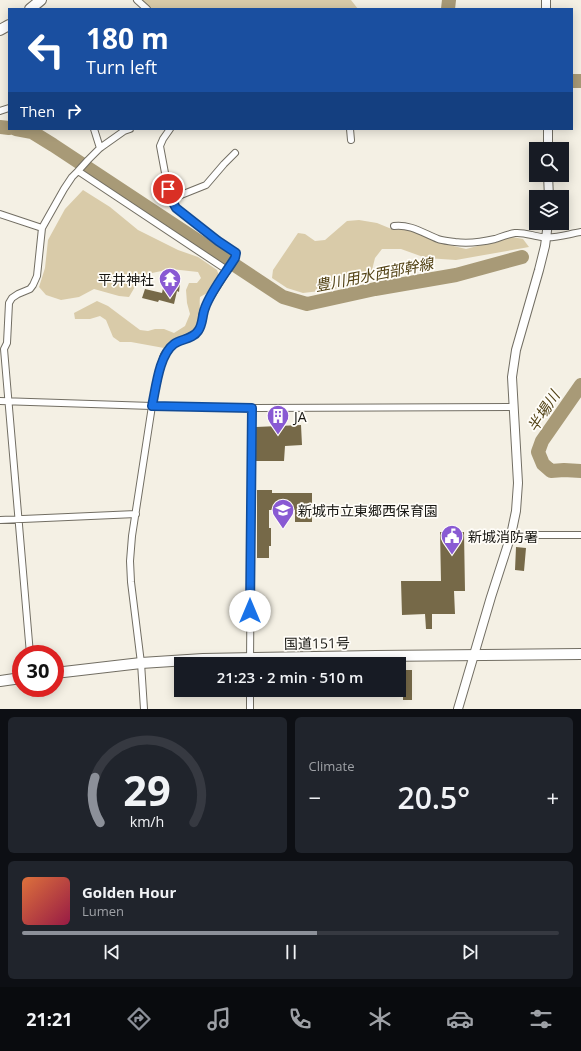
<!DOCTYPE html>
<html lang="en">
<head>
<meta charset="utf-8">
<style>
	:root { --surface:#171b24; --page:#20242c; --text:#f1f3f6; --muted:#9ea1a6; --line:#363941; --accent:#8c9099 }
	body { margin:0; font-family:"Open Sans","Noto Sans JP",sans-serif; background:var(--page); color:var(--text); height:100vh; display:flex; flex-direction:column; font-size:15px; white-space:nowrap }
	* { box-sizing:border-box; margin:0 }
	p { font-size:13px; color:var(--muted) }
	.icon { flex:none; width:22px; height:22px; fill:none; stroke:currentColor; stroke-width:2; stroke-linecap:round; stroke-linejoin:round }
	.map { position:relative; height:709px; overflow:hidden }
	.details { display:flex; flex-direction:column; gap:8px; padding:8px; background:#0d0f14; flex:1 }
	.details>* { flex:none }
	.guide { position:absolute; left:8px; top:8px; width:565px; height:122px; border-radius:0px; box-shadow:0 2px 10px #0003; background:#1a4fa0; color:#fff; overflow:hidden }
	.fabs { position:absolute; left:529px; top:142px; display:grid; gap:8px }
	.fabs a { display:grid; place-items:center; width:40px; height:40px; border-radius:0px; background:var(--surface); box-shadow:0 2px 10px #0003; font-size:20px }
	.speed { position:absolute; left:12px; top:645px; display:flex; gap:8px; font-size:20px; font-weight:700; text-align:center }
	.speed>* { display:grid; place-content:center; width:52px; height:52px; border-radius:50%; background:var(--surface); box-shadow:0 2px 10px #0003; line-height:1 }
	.speed .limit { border:6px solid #d22; background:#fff; color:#111 }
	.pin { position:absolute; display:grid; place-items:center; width:34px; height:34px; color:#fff; margin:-17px; border:2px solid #fff; border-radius:50%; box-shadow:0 1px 4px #0007 }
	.me { position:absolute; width:44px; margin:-22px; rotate:0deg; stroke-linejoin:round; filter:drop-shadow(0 0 3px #0008) }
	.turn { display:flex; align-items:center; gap:14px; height:84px; padding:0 12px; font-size:18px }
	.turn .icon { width:52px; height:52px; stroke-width:2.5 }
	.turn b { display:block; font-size:28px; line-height:34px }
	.then { display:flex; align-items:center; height:38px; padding:0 12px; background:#0003; gap:8px; font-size:15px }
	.big { font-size:30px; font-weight:600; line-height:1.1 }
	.details .tile { flex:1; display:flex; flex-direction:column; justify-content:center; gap:6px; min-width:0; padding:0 14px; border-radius:6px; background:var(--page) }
	.details .dial { align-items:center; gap:0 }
	.dial svg { height:104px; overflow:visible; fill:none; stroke:var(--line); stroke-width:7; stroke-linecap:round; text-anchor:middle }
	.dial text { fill:var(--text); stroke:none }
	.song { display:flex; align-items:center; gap:12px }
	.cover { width:48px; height:48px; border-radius:6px; background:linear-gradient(135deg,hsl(20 70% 55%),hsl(340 70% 35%)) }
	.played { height:4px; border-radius:2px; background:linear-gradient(90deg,var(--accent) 55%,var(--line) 55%) }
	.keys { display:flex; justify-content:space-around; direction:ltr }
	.heat { display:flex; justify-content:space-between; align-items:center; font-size:22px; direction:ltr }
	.details .tiles { flex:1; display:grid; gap:8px; grid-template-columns:1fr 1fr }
	.tile:last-child { grid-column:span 2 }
	.trip { position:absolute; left:174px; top:657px; width:232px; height:40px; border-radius:0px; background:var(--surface); box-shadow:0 2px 10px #0003; font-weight:600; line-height:40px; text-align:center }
	.tabs { display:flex; height:64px; justify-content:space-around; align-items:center; background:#090b0e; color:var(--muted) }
	.tabs .icon { width:28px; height:28px }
	.tabs .active { color:var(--accent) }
	.tabs b { font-size:18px; color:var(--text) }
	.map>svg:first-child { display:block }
	.green { fill:#d9cba9 }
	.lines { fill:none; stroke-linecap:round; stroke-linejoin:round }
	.river { stroke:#a89a77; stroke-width:14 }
	.building { fill:#766948 }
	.minor-casing { stroke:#726e63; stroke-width:8 }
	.tertiary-casing { stroke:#726e63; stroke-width:10 }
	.primary-casing { stroke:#726e63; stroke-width:12 }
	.trunk-casing { stroke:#726e63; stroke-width:12 }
	.minor { stroke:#fff; stroke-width:6 }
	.tertiary { stroke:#fff; stroke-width:8 }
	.primary { stroke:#fff; stroke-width:10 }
	.trunk { stroke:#fff; stroke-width:10 }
	.route-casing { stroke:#114b97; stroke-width:10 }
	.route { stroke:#1a73e8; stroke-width:7 }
	.labels { text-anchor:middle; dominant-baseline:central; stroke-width:3.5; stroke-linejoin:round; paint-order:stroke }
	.poi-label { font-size:14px; fill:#181713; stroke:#fffdf8; text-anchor:start }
	.street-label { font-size:14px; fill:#181713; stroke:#fffdf8 }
	.water-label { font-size:15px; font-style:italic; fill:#524215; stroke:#fffdf8 }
</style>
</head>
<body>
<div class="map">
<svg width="581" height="709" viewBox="0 0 581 709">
	<rect width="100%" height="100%" fill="#f4f0e4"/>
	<path class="green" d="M 141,0 L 351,0 L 358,9 L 150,9 Z
		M 83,190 L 110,207 L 138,230 L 178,250 L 198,257 L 217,270 L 219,276 L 209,292 L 200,297 C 199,304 201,313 199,319 C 196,334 183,335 171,342 C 169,344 167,346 164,348 L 131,342 L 120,342 L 113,337 L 106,320 L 100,316 L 90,319 L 75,319 L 74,313 L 97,301 L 108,306 L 140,330 L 148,331 L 155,329 L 164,329 L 174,333 L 185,326 L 190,314 L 187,303 L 186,290 L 189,283 L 197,283 L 201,278 L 198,272 L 171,269 L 152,273 L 136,285 L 129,297 L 119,296 L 94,289 L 79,297 L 61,300 L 46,295 L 39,287 L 45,268 L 48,240 L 65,209 Z
		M 359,220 L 377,223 L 394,230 L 403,228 L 417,232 L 441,243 L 466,249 L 512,237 L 523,239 L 529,247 L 456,260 L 426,258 L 401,249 L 382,249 L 375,258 L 371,274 L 364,283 L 328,290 L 303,293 L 287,288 L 272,278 L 273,270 L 298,233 L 305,234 L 315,241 L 325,240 L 347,221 Z"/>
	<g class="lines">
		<path class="river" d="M 448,9 L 449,0
			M 572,81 L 581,81
			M 0,127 L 9,128
			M 16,129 L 32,132 L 53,145 L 283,297 L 307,304 L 375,289 L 456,275 L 522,257
			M 581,385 L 542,441 L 538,452 L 543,464 L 551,471 L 564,470 L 581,471"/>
	</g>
	<path class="building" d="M 165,279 L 180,283 L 179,292 L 177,291 L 174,304 L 159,300 L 158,302 L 142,298 L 145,289 L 162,293 Z
		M 301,425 L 302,445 L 285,446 L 284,461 L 256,461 L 256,427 Z
		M 257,490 L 272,490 L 272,493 L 312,493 L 312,522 L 295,522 L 295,510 L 269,510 L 269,528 L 271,528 L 271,546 L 269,546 L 269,558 L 257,558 Z
		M 440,532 L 464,532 L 465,591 L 454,591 L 455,614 L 432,614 L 432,629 L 426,629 L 425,614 L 402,615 L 401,581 L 441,581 Z
		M 516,547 L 526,548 L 524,571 L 515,570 Z
		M 403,670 L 412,670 L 412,700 L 403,700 Z"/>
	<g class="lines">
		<g class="minor-casing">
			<path id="minor" d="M 137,0 L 147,9
				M 0,111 L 9,108
				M 94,129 L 100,148
				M 350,129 L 351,140
				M 78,171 L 227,270
				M 171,199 L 206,185 L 224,164 L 235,153
				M 0,214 L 42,228
				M 394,226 C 410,224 423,233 438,239 C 443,241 450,241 455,242 C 469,244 482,242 495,239 C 501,237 508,234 515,233 C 524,232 533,236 542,237 C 555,239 568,234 581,232
				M 0,401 L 152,406 L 252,408 L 514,407
				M 0,520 L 136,514
				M 511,535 L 580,535
				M 30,654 L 4,349 L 7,343 L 9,303 L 12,298 L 18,294 L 30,289 L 33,285 L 37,276 L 42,228 L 64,189 L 72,177 L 78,171 L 88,160 L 100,148 L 124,131 L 130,129
				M 250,664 L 252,408
				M 144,709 L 141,663 L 131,582 L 130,561 L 132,536 L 152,406 L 160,368 L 164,355 L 169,348 L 176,343 L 195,334 L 199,331 L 202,322 L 202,316 L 204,309 L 208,301 L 235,258 L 236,253 L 218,241 L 176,208 L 171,199 L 168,189 L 160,146 L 163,139 L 170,129
				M 250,709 L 250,690"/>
		</g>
		<g class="tertiary-casing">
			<path id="tertiary" d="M 546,0 L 546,9
				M 548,129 L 548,149
				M 548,175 L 549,197
				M 458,709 L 491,597 L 511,535 L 516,511 L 518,483 L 512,377 L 516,350 L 539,270 L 545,246 L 548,223"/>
		</g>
		<g class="primary-casing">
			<path id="primary" d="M 30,9 L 41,0
				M 0,30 L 9,25"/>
		</g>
		<g class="trunk-casing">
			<path id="trunk" d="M 55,673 L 141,663 L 203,659 L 376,656 L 581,654
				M 0,681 L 21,678"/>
		</g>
		<use href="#minor" class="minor"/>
		<use href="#tertiary" class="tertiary"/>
		<use href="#primary" class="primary"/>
		<use href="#trunk" class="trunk"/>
	</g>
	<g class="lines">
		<g class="route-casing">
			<path id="route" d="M 168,189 L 171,199 L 176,208 L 218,241 L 236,253 L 235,258 C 225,274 211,291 205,308 C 202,315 203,325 198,331 C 193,339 181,339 174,344 C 159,355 156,388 152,406 L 252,408 L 250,611"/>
		</g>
		<use href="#route" class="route"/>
	</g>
	<defs>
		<g id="temple-pin" transform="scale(1.15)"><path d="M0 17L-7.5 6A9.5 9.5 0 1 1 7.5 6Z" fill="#895ad3" stroke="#fffdf8"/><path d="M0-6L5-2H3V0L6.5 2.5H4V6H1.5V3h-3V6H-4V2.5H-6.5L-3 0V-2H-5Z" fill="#fff"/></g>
		<g id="building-pin" transform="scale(1.15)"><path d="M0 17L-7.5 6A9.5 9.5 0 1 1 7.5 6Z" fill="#895ad3" stroke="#fffdf8"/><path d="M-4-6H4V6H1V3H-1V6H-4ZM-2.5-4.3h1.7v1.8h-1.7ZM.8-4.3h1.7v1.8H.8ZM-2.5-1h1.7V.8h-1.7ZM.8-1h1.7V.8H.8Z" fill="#fff"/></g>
		<g id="school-pin" transform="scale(1.15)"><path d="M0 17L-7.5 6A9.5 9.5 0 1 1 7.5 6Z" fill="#895ad3" stroke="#fffdf8"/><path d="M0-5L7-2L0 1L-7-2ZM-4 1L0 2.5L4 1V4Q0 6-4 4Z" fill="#fff"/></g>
		<g id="civic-pin" transform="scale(1.15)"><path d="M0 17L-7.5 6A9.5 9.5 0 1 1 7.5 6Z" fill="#895ad3" stroke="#fffdf8"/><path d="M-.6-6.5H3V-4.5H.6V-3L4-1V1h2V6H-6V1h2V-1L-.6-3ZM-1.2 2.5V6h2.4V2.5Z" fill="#fff"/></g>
	</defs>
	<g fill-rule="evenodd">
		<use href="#temple-pin" x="170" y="279"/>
		<use href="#building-pin" x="278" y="416"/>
		<use href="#school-pin" x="283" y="510"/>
		<use href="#civic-pin" x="452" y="536"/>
	</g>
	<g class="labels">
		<g class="poi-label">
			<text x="154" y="279" text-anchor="end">平井神社</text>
			<text x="294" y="416">JA</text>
			<text x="298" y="510">新城市立東郷西保育園</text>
			<text x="468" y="536">新城消防署</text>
		</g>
		<g class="street-label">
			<text transform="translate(317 643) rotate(-1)">国道151号</text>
		</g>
		<g class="water-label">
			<text transform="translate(374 274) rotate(-11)">豊川用水西部幹線</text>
			<text transform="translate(543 411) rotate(-57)">半場川</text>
		</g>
	</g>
</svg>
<div class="fabs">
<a><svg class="icon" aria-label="search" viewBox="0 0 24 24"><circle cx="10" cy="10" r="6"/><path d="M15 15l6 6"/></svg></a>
<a><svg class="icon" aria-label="layers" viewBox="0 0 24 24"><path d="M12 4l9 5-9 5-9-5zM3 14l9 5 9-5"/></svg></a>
</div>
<div class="speed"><div class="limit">30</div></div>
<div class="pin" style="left:168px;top:189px;background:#d93025"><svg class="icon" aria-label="arrive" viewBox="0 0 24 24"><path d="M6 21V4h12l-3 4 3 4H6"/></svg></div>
<svg class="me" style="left:250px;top:611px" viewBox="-20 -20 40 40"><circle r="19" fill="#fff"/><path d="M0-13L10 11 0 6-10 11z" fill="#1a73e8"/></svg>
<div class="trip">21:23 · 2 min · 510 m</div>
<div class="guide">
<div class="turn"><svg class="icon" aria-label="left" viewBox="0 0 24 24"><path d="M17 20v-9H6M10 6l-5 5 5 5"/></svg><div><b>180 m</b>Turn left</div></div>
<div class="then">Then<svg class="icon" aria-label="right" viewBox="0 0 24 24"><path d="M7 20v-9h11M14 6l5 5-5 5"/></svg></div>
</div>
</div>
<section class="details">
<div class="tiles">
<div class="tile dial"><svg viewBox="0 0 100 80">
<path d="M14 69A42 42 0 1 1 86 69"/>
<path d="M14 69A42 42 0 0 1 10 34" stroke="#8c9099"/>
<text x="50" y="56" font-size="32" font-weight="700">29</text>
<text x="50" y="72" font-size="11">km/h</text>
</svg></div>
<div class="tile"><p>Climate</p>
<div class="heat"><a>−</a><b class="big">20.5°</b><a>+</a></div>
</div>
<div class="tile">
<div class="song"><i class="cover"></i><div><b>Golden Hour</b><p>Lumen</p></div></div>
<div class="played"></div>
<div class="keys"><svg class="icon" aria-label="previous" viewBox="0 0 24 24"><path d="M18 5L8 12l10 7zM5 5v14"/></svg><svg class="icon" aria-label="pause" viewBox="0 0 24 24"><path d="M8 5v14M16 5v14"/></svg><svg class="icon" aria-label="next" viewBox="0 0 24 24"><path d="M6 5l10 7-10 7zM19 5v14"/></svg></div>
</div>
</div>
</section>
<nav class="tabs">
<b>21:21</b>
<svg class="icon active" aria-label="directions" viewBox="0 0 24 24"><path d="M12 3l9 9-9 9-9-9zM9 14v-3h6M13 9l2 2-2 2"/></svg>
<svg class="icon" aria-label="music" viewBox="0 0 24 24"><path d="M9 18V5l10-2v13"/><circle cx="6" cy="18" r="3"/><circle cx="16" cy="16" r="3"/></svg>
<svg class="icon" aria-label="phone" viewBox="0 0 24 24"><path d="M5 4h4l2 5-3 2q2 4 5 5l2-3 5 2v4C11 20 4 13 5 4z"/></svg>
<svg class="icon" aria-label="climate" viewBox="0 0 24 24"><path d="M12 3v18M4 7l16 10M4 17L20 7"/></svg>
<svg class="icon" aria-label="car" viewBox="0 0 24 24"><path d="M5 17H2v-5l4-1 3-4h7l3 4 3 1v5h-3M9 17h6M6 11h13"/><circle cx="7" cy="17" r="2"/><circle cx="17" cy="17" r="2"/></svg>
<svg class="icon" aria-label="filters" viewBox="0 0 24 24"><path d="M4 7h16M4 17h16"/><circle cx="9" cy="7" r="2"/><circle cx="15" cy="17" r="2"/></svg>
</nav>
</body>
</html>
